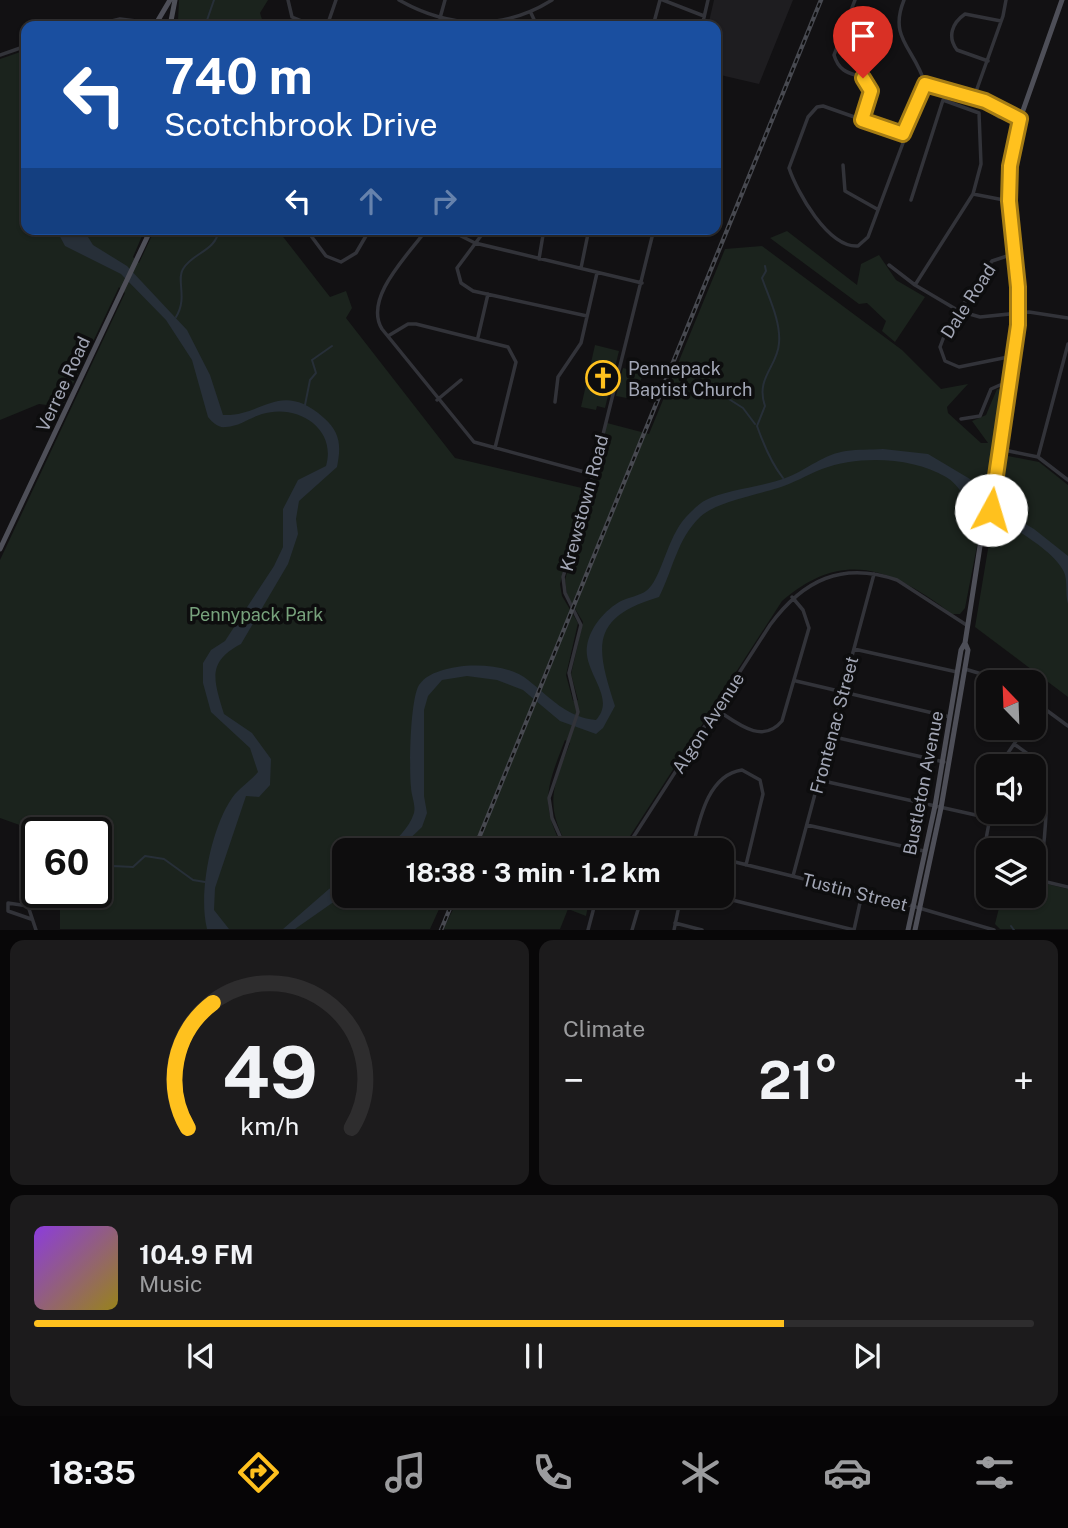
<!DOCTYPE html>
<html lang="en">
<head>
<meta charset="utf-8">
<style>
	:root { --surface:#0e0d0e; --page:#1c1b1c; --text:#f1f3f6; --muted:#9b9c9e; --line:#2e2d2e; --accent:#ffc11e }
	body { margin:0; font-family:"Public Sans",sans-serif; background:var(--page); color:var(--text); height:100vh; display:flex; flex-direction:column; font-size:26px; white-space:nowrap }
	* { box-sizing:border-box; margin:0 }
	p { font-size:23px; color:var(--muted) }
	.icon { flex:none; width:38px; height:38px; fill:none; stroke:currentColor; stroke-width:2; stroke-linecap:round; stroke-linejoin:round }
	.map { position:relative; height:930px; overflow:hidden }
	.panel { display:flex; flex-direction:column; gap:10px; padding:10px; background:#080708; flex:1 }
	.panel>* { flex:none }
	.hud { position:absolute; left:21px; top:21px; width:700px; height:214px; border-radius:14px; box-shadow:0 2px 5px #0004,0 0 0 2px var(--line); background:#1a4fa0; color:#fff; overflow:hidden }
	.needle { width:46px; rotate:337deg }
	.controls { position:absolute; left:976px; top:670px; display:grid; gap:14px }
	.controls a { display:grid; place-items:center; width:70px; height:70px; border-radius:14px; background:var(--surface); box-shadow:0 2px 5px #0004,0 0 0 2px var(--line); font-size:35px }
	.speed { position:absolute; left:21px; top:817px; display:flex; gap:14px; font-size:35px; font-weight:700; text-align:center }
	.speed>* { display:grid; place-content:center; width:91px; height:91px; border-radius:50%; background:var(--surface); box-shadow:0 2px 5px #0004,0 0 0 2px var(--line); line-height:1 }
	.speed .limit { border:4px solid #111; border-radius:10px; background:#fff; color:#111 }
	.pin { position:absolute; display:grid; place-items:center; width:60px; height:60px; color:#fff; margin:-72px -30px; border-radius:50% 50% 50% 0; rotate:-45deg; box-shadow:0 0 7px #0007 }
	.pin .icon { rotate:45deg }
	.me { position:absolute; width:77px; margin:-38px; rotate:6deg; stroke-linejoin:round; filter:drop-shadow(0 0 5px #0008) }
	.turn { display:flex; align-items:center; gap:24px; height:147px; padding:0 28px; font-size:32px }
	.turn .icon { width:91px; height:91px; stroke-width:2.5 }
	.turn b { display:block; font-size:49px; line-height:60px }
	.lanes { display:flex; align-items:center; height:66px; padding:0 28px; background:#0003; justify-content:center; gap:35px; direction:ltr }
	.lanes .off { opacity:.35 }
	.big { font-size:52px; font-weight:700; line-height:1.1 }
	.panel .widget { flex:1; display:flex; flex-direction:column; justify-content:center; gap:10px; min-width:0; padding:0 24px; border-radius:14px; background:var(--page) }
	.panel .dial { align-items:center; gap:0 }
	.dial svg { height:182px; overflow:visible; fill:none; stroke:var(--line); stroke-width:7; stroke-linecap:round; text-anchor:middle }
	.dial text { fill:var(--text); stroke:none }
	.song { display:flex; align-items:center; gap:21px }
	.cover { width:84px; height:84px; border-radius:10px; background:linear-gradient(135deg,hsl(270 70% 55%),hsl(50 70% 35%)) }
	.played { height:7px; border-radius:4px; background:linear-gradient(90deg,var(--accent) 75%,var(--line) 75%) }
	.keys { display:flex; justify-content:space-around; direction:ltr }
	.heat { display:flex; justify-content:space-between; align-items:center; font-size:38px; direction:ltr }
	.panel .tiles { flex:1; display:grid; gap:10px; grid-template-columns:1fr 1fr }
	.widget:last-child { grid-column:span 2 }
	.trip { position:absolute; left:332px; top:838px; width:402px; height:70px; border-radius:14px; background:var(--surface); box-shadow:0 2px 5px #0004,0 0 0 2px var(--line); font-weight:700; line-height:70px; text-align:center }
	.tab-bar { display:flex; height:112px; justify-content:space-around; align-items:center; background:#060506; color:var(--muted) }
	.tab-bar .icon { width:49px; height:49px }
	.tab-bar .selected { color:var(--accent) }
	.tab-bar b { font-size:32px; color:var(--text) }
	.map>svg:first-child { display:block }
	.built { fill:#1e1d20 }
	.green { fill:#1b231d }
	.water { fill:#272f38 }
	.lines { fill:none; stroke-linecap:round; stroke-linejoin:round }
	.stream { stroke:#272f38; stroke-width:2 }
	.minor { stroke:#323339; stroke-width:3.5 }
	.major { stroke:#4e4f58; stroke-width:5 }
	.rail-casing { stroke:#474950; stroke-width:4.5 }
	.rail { stroke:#0d0d0e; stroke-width:2; stroke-dasharray:5; stroke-linecap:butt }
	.route-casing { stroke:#a67d14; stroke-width:18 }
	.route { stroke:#ffc11e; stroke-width:12 }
	.labels { text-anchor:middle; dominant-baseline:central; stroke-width:7; stroke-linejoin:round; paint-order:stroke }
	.street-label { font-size:18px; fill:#a2a6b5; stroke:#0d0d0e }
	.poi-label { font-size:18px; fill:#a2a6b5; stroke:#0d0d0e; text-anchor:start }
	.park-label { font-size:18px; fill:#77a27c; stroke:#0d0d0e }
</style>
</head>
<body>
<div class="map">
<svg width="1068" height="930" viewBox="0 0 1068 930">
	<rect width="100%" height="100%" fill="#121113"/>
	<path class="built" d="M 714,0 L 793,0 L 759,84 L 716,74 L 716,26 L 708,26 Z"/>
	<path class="green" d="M 179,0 L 268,0 L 260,13 L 264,26 L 186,26 L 178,21 Z
		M 26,50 L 26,229 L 145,229 L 133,257 L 139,263 L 155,229 L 277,229 L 330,297 L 346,291 L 352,308 L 346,318 L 455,458 L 586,489 L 560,584 L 562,596 L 578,623 L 566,675 L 573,701 L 578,700 L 571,674 L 583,622 L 567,595 L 565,580 L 607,423 L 649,434 L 725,249 L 762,246 L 902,350 L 941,389 L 968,384 L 947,407 L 948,413 L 981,443 L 988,443 L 972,421 L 986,415 L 997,389 L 1003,390 L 987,489 L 997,493 L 1003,459 L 1008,456 L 1039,462 L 1068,485 L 1068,697 L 975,627 L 991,531 L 981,525 L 965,608 L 960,614 L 952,614 C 893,570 845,547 782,601 L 621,850 L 570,850 C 543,805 553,787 570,743 L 565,740 C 547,787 539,803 564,850 L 345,850 L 345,896 L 445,896 L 430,929 L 60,929 L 60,893 L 96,892 L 96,833 L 42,833 L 0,818 L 0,560 L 125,293 L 119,287 L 62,407 L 39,404 L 0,420 L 0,59 Z
		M 787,231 L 857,285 L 861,264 L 879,255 L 896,280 L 925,297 L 895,342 L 882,331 L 886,321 L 867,303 L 859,304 L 770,238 Z
		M 595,345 L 619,351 L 605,408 L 597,406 L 596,410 L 581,407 Z
		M 623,368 L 644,373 L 632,399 L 616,396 Z
		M 1034,881 L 1068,889 L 1068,929 L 1000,929 L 995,924 L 1002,896 L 1034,896 Z
		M 460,896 L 590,896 L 586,916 L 568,909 L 560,929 L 443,929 Z"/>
	<path class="water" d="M 56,229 L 83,229 L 93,245 L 127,266 L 187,330 L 210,375 L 223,415 C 263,417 280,379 324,418 C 341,433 341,447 337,467 L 299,501 L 296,519 L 298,534 L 288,564 L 241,644 C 206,662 214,681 224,714 L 252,733 L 271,759 L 270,785 L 259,797 L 246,796 L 215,888 L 214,910 L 229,929 L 207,929 C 198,894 211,828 232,798 C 240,787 250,782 258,772 L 250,748 L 211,712 L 203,683 L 203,663 L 211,650 L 225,641 L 274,566 L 283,547 L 283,509 L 298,480 L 326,466 C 337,428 297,403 262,414 C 249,418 240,426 226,427 C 218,428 213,423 208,417 L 192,360 L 166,320 L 121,274 L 65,246 Z
		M 883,449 L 928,454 L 970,479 L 979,497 L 1034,529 L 1068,556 L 1068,604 C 1065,594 1068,581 1064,572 C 1052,547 999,520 976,507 C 964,500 959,484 946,477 C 912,457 859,455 822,469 C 807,475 794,483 778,488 C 756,495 716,502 700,517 C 677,539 673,570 659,597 C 589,618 596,647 615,706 L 603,728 L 596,734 L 560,721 L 523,690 L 497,680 L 467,676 L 442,680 L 428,696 L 424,710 L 424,796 L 427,813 L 422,827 L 398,850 L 385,850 C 396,839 409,829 414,813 C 416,805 411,795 411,787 C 409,768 410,700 419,685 C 425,677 431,674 440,671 C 465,662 507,663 528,680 C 551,698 566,717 596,720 C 617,697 583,673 587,646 C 590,627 605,610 621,601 C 629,597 639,596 646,591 C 661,581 667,537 686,517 C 691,512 699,503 706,500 C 727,489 764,487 788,477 C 808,469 824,454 846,451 C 858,449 871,450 883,449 Z
		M 345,881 L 345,894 L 295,929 L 283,929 L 329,889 Z"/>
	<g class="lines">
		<path class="stream" d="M 205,26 L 214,0
			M 765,266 L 766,271 L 762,278 C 769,298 781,322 779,343 C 778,366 755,378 765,406 L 757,426 C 763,443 772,464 783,478
			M 176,317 C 188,298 176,280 183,269 C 193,252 216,252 219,229
			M 702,387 L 721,394 L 743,408 L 755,424
			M 305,405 L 310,380 L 316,373 L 312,360 L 332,346
			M 96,875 L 113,866 L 133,867 L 145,856 L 164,859 L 193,880 L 205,882
			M 1011,926 L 1014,930"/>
		<path class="minor" d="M 288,0 L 292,17 L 314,26
			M 399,0 C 448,28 503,31 552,0
			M 663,0 L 704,16
			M 855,0 L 834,55 C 845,92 884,54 862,120
			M 531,13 L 537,26
			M 440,18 L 445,0
			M 91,26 L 120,19 L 169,25
			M 327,26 L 336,0
			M 653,26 L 660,0
			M 702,26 L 708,0
			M 0,55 L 26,46
			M 988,61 L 957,50 C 947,37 952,23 965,14 L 1001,21
			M 925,84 L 985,101 L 1020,119
			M 973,100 L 1003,16 L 1006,0
			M 975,101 L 999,117 L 1020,119
			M 903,134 L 823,106 L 817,107 L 808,117 L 789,168 C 797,192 828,248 858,246 L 868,237 L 925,84 C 915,48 888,39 904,0
			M 843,165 L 845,191 L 877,209
			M 973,194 L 1009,201
			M 306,229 L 326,256 L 341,262 L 356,253 L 370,229
			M 427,229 C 409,254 363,298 382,329 L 474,442 L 592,474
			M 447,229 L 475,243 L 642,283
			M 486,229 L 457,268 L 461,283 L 473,291 L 587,316
			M 1013,254 L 992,261 L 946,331 L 940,347 L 945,361 L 959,367 L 1013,356
			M 539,259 L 544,229
			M 889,265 L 915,285 L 973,194 L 981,164 L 979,113 L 943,100 L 911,200
			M 581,268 L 589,229
			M 915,285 L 959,311 L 980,317 L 1029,312 L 1068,318
			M 388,336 L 408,324 L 416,324 L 508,347 L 516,362 L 495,448
			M 478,337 L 488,294
			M 437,400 L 461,380
			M 555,402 L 558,377 L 581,343 L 597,273
			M 961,419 L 980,416 L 991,389 L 1000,385 L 1009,386
			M 999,449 L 1038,457 L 1068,480
			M 1038,457 L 1068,344
			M 854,649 L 957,672
			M 965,669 L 1008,682
			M 796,681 L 950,717
			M 1034,701 L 1068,726
			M 717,710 C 737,723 762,745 782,721 L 809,628 L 803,610 L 792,597
			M 1034,714 L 1040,706
			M 830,736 L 944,762
			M 1014,744 C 1022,750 1033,756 1039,765 C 1053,785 1043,857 1038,880
			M 999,766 L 1025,728
			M 819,780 L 989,818
			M 807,825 L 924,851
			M 633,838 L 686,850
			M 566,850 L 552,818 L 549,798 L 578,712 L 569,673 L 581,625 L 565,593 L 563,577 L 587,499 L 654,229
			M 625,850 L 770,625 C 803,580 842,561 897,580 L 968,626
			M 692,850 C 699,822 707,775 742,770 L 760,780 L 763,794 L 746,865
			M 723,859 L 902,903 L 994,930
			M 989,865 L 984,850 L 991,812
			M 793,876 L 874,574
			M 1034,879 L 1068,887
			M 716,896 L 854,930
			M 31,919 L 8,911 L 8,903 L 28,906 L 36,930
			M 675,923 L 702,930
			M 588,930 L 597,896
			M 632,930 L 642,896
			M 674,930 L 681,896
			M 854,930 L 862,894"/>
		<path class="major" d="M 157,22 L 170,0
			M 170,26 L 175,0
			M 984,536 L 994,490 L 993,481
			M 0,549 L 151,229
			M 908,930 L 935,806 L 961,650 L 965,643 L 989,488 L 999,449 L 1017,338 L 1018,287 L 1009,214 L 1010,166 L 1020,119 L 1062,0
			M 915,930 L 941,808 L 968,650 L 965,643"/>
		<g class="rail-casing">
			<path id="rail" d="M 474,850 L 821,0
				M 441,930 L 455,896"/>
		</g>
		<use href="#rail" class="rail"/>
	</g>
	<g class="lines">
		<g class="route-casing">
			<path id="route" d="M 863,78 L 871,91 L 862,120 L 903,134 L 925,84 L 985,101 L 1020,119 L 1010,166 L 1009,201 L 1018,287 L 1018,325 L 991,510"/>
		</g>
		<use href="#route" class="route"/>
	</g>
	<defs>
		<g id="church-ring" transform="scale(1.75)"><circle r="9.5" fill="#0d0d0e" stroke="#ffc11e" stroke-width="1.5"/><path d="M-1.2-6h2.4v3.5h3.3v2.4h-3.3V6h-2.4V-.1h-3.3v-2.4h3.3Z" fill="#ffc11e"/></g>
	</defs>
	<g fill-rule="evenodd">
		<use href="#church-ring" x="603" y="378"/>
	</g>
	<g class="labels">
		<g class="street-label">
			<text transform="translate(968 301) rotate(-57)">Dale Road</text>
			<text transform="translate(63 384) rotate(-65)">Verree Road</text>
			<text transform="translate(584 503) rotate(-75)">Krewstown Road</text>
			<text transform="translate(708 723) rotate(-57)">Algon Avenue</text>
			<text transform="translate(834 725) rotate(-75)">Frontenac Street</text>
			<text transform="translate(923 783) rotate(-79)">Bustleton Avenue</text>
			<text transform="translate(855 892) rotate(14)">Tustin Street</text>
		</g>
		<g class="poi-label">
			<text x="628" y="368">Pennepack<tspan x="628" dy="21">Baptist Church</tspan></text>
		</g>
		<g class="park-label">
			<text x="256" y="614">Pennypack Park</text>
		</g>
	</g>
</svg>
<div class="controls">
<a><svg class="needle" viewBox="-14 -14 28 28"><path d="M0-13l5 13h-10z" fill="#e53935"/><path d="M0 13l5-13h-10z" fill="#9b9c9e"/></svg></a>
<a><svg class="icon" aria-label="sound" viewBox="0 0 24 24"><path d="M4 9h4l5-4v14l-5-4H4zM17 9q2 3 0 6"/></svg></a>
<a><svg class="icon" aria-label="layers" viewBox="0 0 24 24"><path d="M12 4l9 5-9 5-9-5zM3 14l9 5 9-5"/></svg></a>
</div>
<div class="speed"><div class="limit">60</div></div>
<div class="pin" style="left:863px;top:78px;background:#d93025"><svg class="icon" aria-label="arrive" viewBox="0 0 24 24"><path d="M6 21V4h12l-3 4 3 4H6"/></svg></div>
<svg class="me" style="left:991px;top:510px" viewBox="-20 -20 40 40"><circle r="19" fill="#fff"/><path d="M0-13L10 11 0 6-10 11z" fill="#ffc11e"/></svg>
<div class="trip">18:38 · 3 min · 1.2 km</div>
<div class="hud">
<div class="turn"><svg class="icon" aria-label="left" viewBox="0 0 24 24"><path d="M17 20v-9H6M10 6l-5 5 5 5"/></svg><div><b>740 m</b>Scotchbrook Drive</div></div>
<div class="lanes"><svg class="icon" aria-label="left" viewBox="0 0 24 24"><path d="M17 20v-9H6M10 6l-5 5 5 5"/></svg><svg class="icon off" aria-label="ahead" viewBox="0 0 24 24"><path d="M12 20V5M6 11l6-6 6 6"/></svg><svg class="icon off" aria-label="right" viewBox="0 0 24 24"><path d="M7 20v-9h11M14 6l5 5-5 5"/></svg></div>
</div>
</div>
<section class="panel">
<div class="tiles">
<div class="widget dial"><svg viewBox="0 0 100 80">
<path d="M14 69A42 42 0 1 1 86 69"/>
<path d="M14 69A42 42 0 0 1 25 14" stroke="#ffc11e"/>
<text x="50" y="56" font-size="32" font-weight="700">49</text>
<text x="50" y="72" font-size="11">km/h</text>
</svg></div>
<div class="widget"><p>Climate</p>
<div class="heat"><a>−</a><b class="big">21°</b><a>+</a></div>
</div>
<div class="widget">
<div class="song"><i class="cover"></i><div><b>104.9 FM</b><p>Music</p></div></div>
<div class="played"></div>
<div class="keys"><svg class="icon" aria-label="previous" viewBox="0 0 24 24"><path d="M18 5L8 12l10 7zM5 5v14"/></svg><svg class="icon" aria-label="pause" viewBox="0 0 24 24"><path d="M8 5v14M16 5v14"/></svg><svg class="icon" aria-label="next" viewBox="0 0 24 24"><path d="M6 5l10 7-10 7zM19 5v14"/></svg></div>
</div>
</div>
</section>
<nav class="tab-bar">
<b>18:35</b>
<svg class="icon selected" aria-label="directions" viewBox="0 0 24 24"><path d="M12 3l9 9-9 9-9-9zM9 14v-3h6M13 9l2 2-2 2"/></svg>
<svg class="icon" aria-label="music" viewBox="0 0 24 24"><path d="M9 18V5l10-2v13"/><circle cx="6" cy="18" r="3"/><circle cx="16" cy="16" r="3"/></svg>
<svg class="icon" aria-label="phone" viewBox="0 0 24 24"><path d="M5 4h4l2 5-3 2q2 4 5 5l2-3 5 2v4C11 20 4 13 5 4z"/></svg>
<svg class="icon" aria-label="climate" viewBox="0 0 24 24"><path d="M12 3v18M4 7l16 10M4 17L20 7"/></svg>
<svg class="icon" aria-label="car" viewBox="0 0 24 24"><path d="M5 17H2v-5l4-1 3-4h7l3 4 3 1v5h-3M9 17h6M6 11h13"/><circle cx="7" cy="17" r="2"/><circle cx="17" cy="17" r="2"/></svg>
<svg class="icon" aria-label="filters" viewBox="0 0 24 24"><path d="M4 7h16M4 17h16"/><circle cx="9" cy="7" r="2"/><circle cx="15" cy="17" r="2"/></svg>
</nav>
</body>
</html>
